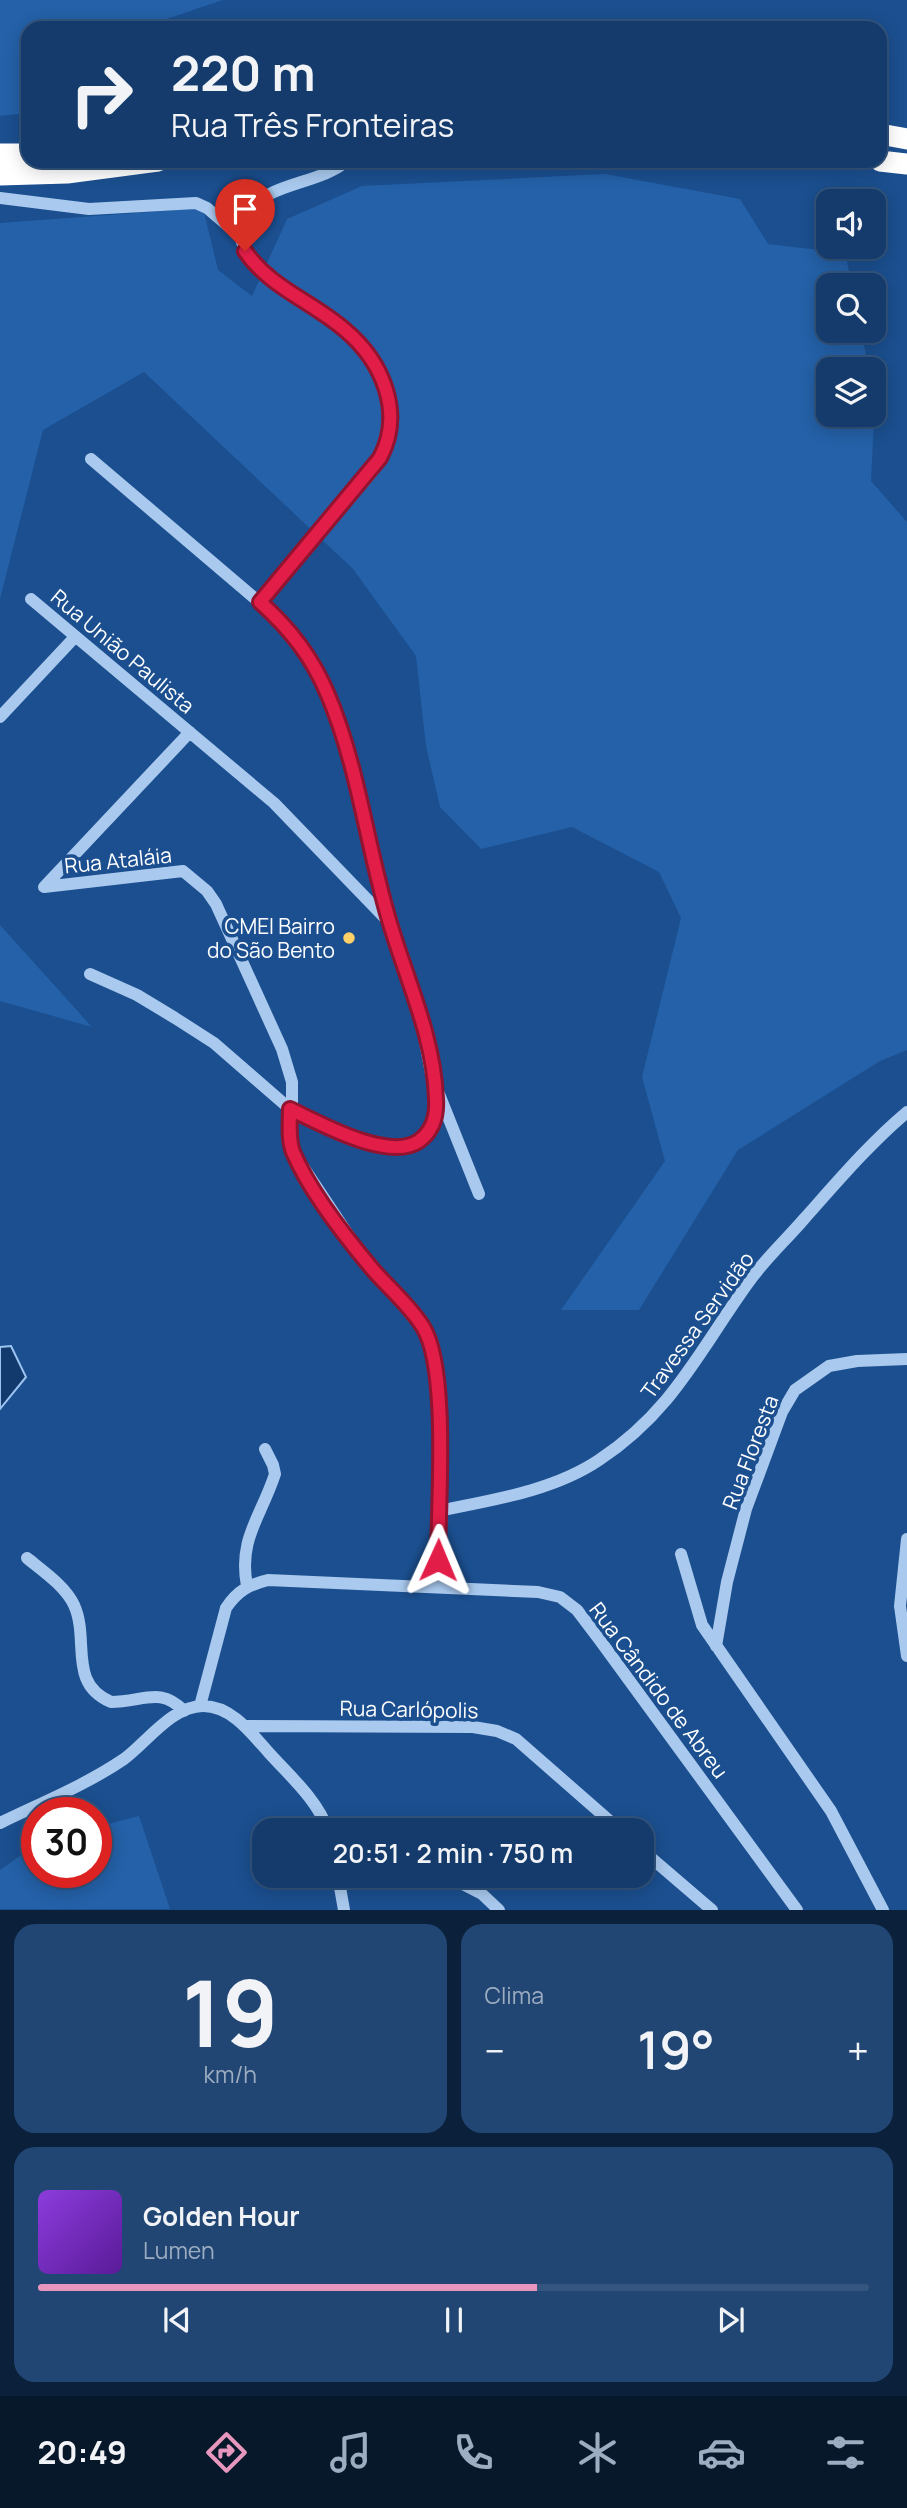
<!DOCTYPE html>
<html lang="pt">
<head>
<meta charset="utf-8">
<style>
	:root { --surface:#143b6b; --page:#214673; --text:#f1f3f6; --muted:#9dadc1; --line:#33557e; --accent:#e797bd }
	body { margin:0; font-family:Manrope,sans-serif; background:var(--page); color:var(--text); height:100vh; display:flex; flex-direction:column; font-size:26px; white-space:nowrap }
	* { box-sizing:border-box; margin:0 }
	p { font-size:23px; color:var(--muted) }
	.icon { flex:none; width:38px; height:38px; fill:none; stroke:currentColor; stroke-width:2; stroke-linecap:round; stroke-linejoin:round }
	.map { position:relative; height:1910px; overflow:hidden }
	.sheet { display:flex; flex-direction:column; gap:14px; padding:14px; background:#0b203b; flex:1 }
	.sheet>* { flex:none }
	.top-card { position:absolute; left:21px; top:21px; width:866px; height:147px; border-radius:21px; box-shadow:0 4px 18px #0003,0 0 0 2px var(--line); background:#143b6b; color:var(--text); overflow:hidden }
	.controls { position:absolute; left:816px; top:189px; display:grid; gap:14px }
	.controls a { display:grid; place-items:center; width:70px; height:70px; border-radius:14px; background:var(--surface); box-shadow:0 4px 18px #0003,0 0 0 2px var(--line); font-size:35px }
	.speed { position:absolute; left:21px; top:1797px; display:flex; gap:14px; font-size:35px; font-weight:700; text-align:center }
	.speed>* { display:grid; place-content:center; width:91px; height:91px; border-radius:50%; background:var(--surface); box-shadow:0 4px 18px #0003,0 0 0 2px var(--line); line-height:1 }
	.speed .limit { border:10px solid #d22; background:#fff; color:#111 }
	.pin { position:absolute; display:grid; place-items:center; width:60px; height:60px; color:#fff; margin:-72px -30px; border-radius:50% 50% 50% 0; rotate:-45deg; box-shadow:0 0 7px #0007 }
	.pin .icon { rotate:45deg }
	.me { position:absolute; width:77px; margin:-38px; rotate:1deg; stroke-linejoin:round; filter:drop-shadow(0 0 5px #0008) }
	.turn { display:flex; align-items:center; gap:24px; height:147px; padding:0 35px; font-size:32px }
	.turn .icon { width:91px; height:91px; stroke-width:2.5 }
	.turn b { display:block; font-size:49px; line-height:60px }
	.big { font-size:52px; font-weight:600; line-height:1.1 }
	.sheet .tile { flex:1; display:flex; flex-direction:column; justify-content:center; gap:10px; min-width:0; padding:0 24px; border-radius:21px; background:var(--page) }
	.sheet .dial { align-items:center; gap:0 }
	.dial b { font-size:91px; line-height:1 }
	.song { display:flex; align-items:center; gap:21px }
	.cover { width:84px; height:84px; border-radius:10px; background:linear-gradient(135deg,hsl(270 70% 55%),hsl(270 70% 35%)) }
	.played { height:7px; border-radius:4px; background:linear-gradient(90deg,var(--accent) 60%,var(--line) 60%) }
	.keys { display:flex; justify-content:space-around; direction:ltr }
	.heat { display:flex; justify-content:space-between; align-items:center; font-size:38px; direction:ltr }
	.sheet .tiles { flex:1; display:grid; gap:14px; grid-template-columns:1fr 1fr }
	.tile:last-child { grid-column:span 2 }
	.trip { position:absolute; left:252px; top:1818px; width:402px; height:70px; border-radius:21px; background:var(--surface); box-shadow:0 4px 18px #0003,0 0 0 2px var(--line); font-weight:600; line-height:70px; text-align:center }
	.tabs { display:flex; height:112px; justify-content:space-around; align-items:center; background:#08182b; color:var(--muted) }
	.tabs .icon { width:49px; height:49px }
	.tabs .active { color:var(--accent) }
	.tabs b { font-size:32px; color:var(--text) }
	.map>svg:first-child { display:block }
	.green { fill:#2461a8 }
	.water { fill:#123a6d; stroke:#9cc4f0; stroke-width:2 }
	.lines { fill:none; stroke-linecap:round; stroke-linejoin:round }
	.minor { stroke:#a9c9ee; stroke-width:12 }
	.highway { stroke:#fff; stroke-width:21 }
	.route-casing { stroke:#92132f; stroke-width:18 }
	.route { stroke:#e11d48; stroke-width:12 }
	.poi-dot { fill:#ffd166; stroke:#1b4f8f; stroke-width:2.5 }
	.labels { text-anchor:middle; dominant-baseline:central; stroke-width:7; stroke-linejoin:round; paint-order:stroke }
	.street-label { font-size:21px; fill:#fff; stroke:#1b4f8f }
	.poi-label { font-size:21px; fill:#fff; stroke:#1b4f8f; text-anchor:end }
</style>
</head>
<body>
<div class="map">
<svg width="907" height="1910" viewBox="0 0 907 1910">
	<rect width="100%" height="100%" fill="#1b4f8f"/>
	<path class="green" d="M 0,0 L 223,0 L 140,28 L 28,28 L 28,113 L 0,116 Z
		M 605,174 L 740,199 L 768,244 L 845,253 L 852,285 L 828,285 L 828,331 L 861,331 L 869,369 L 828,369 L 828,415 L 873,415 L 873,391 L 875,398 L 871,481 L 907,522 L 907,1050 L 880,1061 L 738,1150 L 639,1310 L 561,1310 L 665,1161 L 642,1077 L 681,918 L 659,872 L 572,827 L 481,849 L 440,807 L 426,746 L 416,656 L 353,569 L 144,372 L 43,430 L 0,599 L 0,223 L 203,208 L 218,270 L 252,296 L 287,219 L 362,186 Z
		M 0,925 L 92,1027 L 0,1001 Z
		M 139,1816 L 170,1909 L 0,1909 L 0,1870 L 37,1844 L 37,1872 L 96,1872 L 96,1827 Z"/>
	<path class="water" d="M 11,1346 L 26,1377 L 0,1409 L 0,1347 Z"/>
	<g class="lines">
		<path class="minor" d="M 0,198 L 89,209 L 196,203 L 207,208 L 241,237
			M 31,599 L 274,803 L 389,922
			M 260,602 C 285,572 310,542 335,513 C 353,492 381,468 389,441 C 400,400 376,359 347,332 C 321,307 215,262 246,214 C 267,182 318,185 347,161
			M 0,717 L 74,638
			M 190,732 L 44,887 L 183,871 L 207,891 L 216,904 L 282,1049 L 292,1082 L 292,1150 L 365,1260 L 424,1328 L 433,1352 L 439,1402 L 438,1585
			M 90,974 L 137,995 L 175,1018 L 214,1043 L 290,1109 L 330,1128 L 378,1144 L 401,1148 L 419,1141 L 434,1125 L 436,1100 L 419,1010 L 389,922 L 340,729 L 313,663 L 285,624 L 91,459
			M 439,1094 L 479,1194
			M 438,1511 C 492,1500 553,1491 599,1460 C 673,1411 699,1351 748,1283 C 764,1260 786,1240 804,1219 C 837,1182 869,1144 907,1112
			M 907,1539 L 900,1606 L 907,1656
			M 681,1554 L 702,1625 L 831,1811 L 883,1910
			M 27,1558 C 43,1571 65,1586 74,1605 C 90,1640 67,1683 111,1702 C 143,1702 160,1686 184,1711
			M 247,1586 C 238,1539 261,1517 275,1474 L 273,1465 L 265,1449
			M 716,1646 L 727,1582 L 746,1509 L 782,1412 L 795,1390 L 829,1366 L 857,1361 L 907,1359
			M 200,1706 L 226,1608 C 238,1590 249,1585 268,1580 L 538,1592 L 560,1597 L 577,1610 L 599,1639 L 797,1910
			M 245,1726 L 473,1727 L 497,1731 L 516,1739 L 620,1830
			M 0,1823 C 41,1803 86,1785 124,1759 C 147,1742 172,1706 203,1706 C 232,1706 252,1734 270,1754 C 292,1778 317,1800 328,1830
			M 642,1850 L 712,1910
			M 338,1876 L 344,1910
			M 447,1876 L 482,1894 L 499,1910"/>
		<path class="highway" d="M 880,134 L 907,139
			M 0,154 L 28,154
			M 880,161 L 907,164
			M 0,175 L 67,173 L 158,161"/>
	</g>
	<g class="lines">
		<g class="route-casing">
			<path id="route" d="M 245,251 C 269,287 313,302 345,330 C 383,362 404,413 380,458 L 260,602 C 291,630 312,657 328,695 C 358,766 367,846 389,920 C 406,979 434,1036 436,1099 C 437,1115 433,1131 419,1141 C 389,1162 319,1123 290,1109 C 290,1123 288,1139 293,1152 C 309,1190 347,1239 374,1271 C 390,1289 411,1307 423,1327 C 449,1368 438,1508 438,1560"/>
		</g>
		<use href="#route" class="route"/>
	</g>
	<circle class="poi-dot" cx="349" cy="938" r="7"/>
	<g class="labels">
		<g class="street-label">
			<text transform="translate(123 651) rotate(40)">Rua União Paulista</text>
			<text transform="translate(118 860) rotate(-6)">Rua Ataláia</text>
			<text transform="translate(697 1325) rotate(-54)">Travessa Servidão</text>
			<text transform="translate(750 1452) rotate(-69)">Rua Floresta</text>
			<text transform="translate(659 1690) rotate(53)">Rua Cândido de Abreu</text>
			<text transform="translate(409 1709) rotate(1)">Rua Carlópolis</text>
		</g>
		<g class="poi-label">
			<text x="335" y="926">CMEI Bairro<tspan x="335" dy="24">do São Bento</tspan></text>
		</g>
	</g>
</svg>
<div class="controls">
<a><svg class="icon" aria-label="sound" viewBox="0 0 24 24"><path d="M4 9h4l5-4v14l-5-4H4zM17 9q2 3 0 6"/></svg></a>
<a><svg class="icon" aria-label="search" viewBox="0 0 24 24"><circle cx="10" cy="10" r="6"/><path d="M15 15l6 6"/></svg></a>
<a><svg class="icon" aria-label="layers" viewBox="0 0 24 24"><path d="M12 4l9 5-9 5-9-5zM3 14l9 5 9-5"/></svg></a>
</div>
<div class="speed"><div class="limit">30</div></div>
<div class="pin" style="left:245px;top:251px;background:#d93025"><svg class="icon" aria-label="arrive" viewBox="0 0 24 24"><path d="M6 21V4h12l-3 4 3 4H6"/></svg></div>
<svg class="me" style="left:438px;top:1560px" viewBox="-20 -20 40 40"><path d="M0-17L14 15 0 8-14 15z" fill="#e11d48" stroke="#fff" stroke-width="4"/></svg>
<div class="trip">20:51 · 2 min · 750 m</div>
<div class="top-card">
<div class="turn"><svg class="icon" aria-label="right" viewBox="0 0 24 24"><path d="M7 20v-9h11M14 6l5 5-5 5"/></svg><div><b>220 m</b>Rua Três Fronteiras</div></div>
</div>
</div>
<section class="sheet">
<div class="tiles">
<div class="tile dial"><b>19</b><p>km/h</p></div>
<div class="tile"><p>Clima</p>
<div class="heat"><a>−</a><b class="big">19°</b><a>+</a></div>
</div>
<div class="tile">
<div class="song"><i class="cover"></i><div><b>Golden Hour</b><p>Lumen</p></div></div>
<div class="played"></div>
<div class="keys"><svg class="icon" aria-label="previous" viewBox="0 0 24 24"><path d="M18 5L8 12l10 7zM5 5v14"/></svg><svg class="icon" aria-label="pause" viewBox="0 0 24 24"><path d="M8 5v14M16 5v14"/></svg><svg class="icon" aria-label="next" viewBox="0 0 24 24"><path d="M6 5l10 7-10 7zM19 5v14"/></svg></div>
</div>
</div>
</section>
<nav class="tabs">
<b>20:49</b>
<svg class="icon active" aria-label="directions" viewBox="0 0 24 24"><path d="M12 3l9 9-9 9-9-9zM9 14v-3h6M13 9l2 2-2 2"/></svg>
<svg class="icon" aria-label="music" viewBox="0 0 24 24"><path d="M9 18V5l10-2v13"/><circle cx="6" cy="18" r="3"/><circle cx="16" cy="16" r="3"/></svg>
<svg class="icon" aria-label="phone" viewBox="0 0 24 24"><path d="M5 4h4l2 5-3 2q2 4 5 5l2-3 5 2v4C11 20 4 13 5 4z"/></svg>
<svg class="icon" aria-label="climate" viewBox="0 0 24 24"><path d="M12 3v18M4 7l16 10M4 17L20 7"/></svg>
<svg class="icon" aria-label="car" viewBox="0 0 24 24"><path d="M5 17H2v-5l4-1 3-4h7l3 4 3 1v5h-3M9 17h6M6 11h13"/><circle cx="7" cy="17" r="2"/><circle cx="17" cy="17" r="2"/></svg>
<svg class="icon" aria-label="filters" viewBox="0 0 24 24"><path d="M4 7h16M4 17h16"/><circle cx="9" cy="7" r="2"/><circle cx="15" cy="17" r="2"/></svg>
</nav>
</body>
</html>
